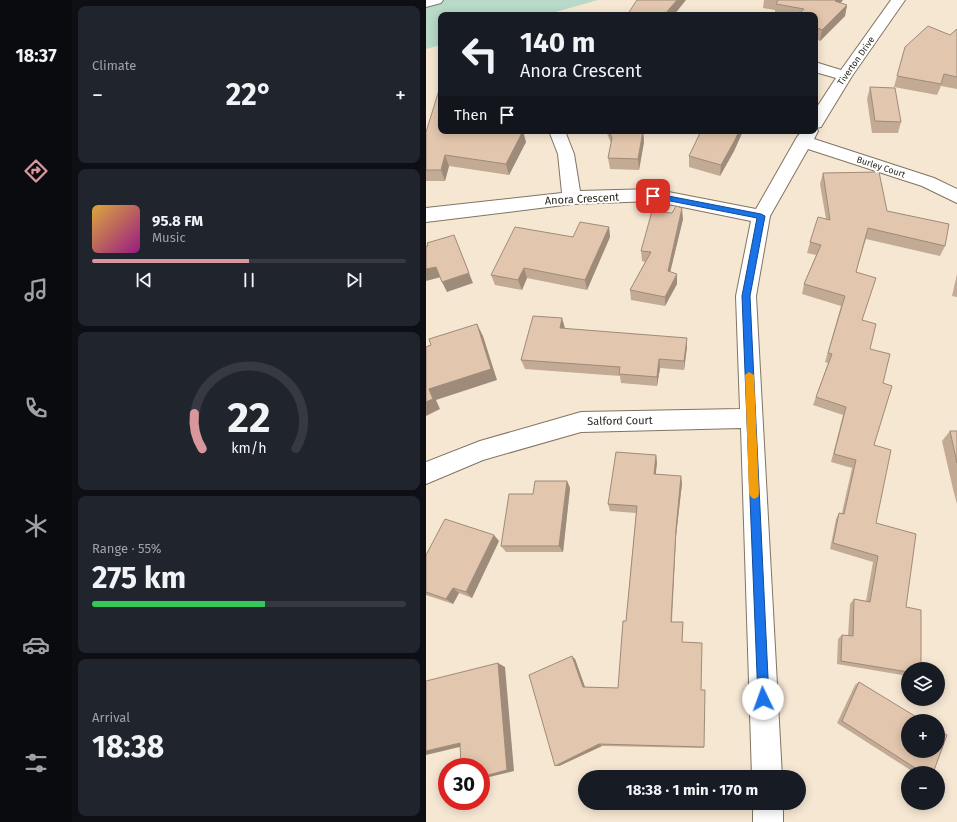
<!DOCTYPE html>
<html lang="en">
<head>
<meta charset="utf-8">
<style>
	:root { --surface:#171b24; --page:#20242c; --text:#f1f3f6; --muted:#9ea1a6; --line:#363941; --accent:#d7979d }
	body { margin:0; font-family:"Fira Sans",sans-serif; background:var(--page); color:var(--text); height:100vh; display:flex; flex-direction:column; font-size:15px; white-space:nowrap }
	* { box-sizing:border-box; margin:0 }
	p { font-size:13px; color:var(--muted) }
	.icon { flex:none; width:22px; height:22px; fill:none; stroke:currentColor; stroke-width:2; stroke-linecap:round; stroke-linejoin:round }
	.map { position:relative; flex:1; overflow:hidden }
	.side { display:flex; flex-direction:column; gap:6px; padding:6px; background:#0d0f14; width:354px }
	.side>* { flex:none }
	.hud { position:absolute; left:12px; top:12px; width:380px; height:122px; border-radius:8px; box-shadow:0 2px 10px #0003; background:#171b24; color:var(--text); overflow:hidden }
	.buttons { position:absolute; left:475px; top:662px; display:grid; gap:8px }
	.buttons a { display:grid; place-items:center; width:44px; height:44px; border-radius:50%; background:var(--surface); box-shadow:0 2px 10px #0003; font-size:20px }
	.speed { position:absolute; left:12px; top:758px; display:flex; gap:8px; font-size:20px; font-weight:700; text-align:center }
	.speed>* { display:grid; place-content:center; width:52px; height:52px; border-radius:50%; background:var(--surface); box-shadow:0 2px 10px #0003; line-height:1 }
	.speed .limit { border:6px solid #d22; background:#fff; color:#111 }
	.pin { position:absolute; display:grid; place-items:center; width:34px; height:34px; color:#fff; margin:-17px; border-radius:8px; box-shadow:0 2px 6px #0006 }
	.me { position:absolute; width:44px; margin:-22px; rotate:357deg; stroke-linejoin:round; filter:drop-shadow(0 0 3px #0008) }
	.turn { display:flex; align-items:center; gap:14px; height:84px; padding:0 16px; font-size:18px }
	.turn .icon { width:52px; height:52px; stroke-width:2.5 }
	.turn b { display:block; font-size:28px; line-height:34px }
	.then { display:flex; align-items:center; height:38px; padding:0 16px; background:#0003; gap:8px; font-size:15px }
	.big { font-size:30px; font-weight:700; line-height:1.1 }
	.side .tile { flex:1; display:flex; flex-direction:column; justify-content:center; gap:6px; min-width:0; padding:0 14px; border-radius:8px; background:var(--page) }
	.side .dial { align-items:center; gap:0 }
	.dial svg { height:104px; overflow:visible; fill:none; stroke:var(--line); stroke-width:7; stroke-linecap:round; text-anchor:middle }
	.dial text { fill:var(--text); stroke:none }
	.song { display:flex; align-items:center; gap:12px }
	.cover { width:48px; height:48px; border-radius:6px; background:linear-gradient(135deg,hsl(40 70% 55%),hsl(310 70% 35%)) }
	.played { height:4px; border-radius:2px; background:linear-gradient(90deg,var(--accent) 50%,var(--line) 50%) }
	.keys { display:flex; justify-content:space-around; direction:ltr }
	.heat { display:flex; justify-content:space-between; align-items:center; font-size:22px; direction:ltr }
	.charge { height:6px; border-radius:3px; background:linear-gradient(90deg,#34c759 55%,var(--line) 0) }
	.trip { position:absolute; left:152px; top:770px; width:228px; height:40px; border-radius:20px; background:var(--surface); box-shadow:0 2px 10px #0003; font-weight:700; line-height:40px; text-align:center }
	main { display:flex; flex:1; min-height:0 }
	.menu { display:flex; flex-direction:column; width:72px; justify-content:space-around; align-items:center; background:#090b0e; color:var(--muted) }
	.menu .icon { width:28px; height:28px }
	.menu .selected { color:var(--accent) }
	.menu b { font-size:18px; color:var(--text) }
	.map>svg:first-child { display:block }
	.green { fill:#b9dac8 }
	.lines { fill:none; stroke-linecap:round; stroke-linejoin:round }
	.minor-casing { stroke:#817462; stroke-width:2 }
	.highway-casing { stroke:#817462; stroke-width:2 }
	.minor { fill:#fff; fill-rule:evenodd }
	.highway { fill:#fff; fill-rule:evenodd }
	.wall { fill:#c2aa95 }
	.shaded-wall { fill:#9e8b79 }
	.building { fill:#e2c6ad; stroke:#9e8b79 }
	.route { fill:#1a73e8; stroke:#114b97 }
	.slow { fill:#f59e0b }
	.labels { text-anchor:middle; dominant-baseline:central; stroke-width:4; stroke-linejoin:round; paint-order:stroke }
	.far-street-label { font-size:9px; fill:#2c271f; stroke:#fff }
	.street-label { font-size:11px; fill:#2c271f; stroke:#fff }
</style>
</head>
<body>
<main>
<nav class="menu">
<b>18:37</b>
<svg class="icon selected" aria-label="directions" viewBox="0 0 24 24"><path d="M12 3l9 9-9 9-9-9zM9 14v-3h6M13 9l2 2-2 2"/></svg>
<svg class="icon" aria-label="music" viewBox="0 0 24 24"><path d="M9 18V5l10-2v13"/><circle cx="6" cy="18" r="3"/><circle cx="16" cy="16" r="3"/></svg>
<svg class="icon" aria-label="phone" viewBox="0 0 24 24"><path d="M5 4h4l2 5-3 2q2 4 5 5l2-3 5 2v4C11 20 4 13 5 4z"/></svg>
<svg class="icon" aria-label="climate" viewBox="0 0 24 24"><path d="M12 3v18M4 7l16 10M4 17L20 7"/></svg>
<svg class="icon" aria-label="car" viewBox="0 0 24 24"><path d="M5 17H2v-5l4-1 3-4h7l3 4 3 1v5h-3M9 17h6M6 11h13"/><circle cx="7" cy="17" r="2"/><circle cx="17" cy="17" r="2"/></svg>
<svg class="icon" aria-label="filters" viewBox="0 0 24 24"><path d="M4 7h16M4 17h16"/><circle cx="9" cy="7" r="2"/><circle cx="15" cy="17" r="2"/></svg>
</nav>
<section class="side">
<div class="tile"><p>Climate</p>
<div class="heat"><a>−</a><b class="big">22°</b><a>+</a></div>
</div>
<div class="tile">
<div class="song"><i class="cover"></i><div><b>95.8 FM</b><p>Music</p></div></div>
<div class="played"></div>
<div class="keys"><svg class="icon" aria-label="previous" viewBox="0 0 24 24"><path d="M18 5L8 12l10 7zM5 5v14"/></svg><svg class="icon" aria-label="pause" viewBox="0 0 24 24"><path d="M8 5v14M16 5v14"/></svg><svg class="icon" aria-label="next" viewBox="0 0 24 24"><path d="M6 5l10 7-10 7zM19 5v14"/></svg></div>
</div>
<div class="tile dial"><svg viewBox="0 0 100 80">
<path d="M14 69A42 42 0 1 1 86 69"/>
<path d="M14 69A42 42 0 0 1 8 42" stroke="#d7979d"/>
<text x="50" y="56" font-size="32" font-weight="700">22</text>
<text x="50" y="72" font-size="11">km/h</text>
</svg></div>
<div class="tile"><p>Range · 55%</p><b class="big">275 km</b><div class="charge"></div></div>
<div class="tile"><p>Arrival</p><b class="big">18:38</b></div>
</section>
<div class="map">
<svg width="531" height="822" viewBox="0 0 531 822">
	<rect width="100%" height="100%" fill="#f6e7d3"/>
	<path class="green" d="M 0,0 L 172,0 L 119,15 L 15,15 L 15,45 L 0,49 Z"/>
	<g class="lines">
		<g class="minor-casing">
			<path id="minor" d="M 465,0 L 479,0 L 426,76 L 395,127 L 390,128 L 392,131 L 388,139 L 508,178 L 531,189 L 531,203 L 496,186 L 382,149 L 344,216 L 330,296 L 356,777 L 326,777 L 315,428 L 155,432 L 57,460 L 0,484 L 0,462 L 54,441 L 155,412 L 314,409 L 310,296 L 325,221 L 227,201 L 146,204 L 0,222 L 0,208 L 136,193 L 132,154 L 123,131 L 139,131 L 148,154 L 154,191 L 227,189 L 330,209 L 371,137 L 376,131 L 389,131 L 389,110 L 410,78 L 389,72 L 389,62 L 415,70 Z
				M 327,803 L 357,803 L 357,822 L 327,822 Z"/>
		</g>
		<g class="highway-casing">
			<path id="highway" d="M 0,0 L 17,0 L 15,3 L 0,7 Z"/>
		</g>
		<use href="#minor" class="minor"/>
		<use href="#highway" class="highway"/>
	</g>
	<path class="wall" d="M 338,0 L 417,0 L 414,3 L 421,5 L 419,16 L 394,41 L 389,39 L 389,15 L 349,15 L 349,10 L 337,8 Z
		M 531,29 L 531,89 L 515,86 L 511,95 L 468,87 L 479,47 L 524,35 Z
		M 444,87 L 475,122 L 472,133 L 446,133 L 441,99 Z
		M 15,131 L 100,142 L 83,175 L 23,166 L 19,181 L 0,181 L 0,132 Z
		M 180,131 L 217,131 L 218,142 L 213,170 L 184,169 L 182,158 L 185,143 Z
		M 275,131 L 317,131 L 308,151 L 294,176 L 263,167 L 263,156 Z
		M 397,173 L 461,211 L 519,246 L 514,256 L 440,239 L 430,272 L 436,320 L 444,349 L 457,383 L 448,445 L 450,523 L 480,607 L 482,676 L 411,664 L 412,639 L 416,635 L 422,636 L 424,604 L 428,599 L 440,601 L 447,562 L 404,549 L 410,519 L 413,513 L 416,513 L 426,468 L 405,462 L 417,415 L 387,405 L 402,363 L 399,362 L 415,306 L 376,294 L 378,284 L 390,255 L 381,253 L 384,242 L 400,219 L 394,184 Z
		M 257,219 L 244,272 L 251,284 L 239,306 L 205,300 L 204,290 L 219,262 L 216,261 L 215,251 Z
		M 183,227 L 184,237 L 161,290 L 101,278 L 96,290 L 69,285 L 65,275 L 147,237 Z
		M 531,274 L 531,297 L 526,296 Z
		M 261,347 L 258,370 L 234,368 L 231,386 L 195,383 L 194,376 L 99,369 L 95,360 Z
		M 524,431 L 531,431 L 531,504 L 527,489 L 516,441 Z
		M 230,455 L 231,463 L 229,474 L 256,483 L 250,536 L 246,622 L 257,626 L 256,642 L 275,690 L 278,747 L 278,748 L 176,746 L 133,766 L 149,659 L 159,687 L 192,688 L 200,621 L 210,513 L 184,511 L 182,504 Z
		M 141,481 L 144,488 L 137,552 L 80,552 L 75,546 L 107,494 Z
		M 73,541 L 46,598 L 33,593 L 27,604 L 0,595 L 0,555 Z
		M 433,682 L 507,773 L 489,773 L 411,723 L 429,685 Z"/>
	<path class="shaded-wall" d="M 251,0 L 260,0 L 248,15 L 238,15 Z
		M 410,0 L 417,0 L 407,12 L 409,1 Z
		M 421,5 L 419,16 L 394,41 L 396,30 Z
		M 97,131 L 100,142 L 83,175 L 80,164 Z
		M 217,131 L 218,142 L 213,170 L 212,159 Z
		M 313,131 L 317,131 L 308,151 L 294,176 L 295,165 Z
		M 19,155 L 23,166 L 19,181 L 15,170 Z
		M 256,208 L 257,219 L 242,281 L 242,271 Z
		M 183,227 L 184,237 L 161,290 L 159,280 Z
		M 32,245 L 47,283 L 21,292 L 16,282 Z
		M 10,267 L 15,277 L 0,281 L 0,269 Z
		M 98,268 L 101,278 L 96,290 L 92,280 Z
		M 251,274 L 251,284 L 239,306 L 239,297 Z
		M 136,318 L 139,328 L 134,328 Z
		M 51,324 L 57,336 L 71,380 L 10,400 L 14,409 L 0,416 L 0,402 L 3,389 Z
		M 261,338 L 261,347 L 258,370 L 258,361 Z
		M 233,359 L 234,368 L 231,386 L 231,377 Z
		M 230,455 L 231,463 L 229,481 L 228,474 Z
		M 255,476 L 256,483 L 250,536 L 245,626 L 245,622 L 250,529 Z
		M 141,481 L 144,488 L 137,552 L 133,546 Z
		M 68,535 L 73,541 L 46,598 L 40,592 Z
		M 27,588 L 33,593 L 27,604 L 20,599 Z
		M 146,656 L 149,659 L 160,690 L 157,687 Z
		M 72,663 L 79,667 L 88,771 L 55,779 Z
		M 34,743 L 42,745 L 0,755 L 0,751 Z
		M 173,744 L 176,746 L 133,766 L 129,766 Z"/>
	<path class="building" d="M 211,0 L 251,0 L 238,15 L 201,15 Z
		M 352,0 L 410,0 L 409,1 L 421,5 L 396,30 L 389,27 L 389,15 L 372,15 L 378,9 L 350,4 Z
		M 502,26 L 524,35 L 531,29 L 531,77 L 518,74 L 515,84 L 471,76 L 479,47 Z
		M 444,87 L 469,88 L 475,122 L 449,121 Z
		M 13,90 L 15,90 L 15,131 L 97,131 L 80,164 L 19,155 L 15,170 L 0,170 L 0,132 Z
		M 183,131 L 217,131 L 212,159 L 182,158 L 186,138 Z
		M 275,131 L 313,131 L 309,140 L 295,165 L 263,156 Z
		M 453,172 L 461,211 L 523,224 L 519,246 L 442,228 L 430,272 L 450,278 L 436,320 L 450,324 L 444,349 L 464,354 L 457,383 L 466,386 L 448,445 L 465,450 L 450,523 L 490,534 L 480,607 L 495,610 L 495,669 L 482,669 L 482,672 L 415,661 L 416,635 L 427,636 L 428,599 L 444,602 L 452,556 L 407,543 L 413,513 L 418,514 L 430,460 L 408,454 L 420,407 L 390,397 L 406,354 L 402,353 L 419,296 L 378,284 L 395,245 L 384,242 L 392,217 L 404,220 L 397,173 Z
		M 250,206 L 256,208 L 242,271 L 251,274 L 239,297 L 204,290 L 225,252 L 215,251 L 226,211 L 246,213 Z
		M 154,222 L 183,227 L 159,280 L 98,268 L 92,280 L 65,275 L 89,227 L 147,237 Z
		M 28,235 L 43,273 L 16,282 L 10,267 L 0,269 L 0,246 L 2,246 L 1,243 Z
		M 107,316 L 136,318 L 134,328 L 261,338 L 258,361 L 233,359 L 231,377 L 193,374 L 194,367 L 95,360 Z
		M 51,324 L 65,369 L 3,389 L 7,399 L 0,402 L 0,347 L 5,345 L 3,339 Z
		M 524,431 L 531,431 L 531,463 Z
		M 190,452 L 230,455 L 228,474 L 255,476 L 250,529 L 245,622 L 257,622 L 256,642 L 276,643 L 275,690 L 279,690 L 278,747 L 173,744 L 129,766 L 103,675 L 146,656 L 157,687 L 192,688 L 197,621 L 200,621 L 211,506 L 182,504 Z
		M 109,481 L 141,481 L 133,546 L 75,546 L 83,494 L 107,494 Z
		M 19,519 L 68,535 L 40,592 L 27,588 L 20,599 L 0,592 L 0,555 Z
		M 72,663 L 81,770 L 55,777 L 55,767 L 35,767 L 34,743 L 0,751 L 0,681 Z
		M 433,682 L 497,721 L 482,721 L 482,751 L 512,751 L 512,730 L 521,735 L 507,773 L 497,773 L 416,721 Z"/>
	<path class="route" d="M 227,193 L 335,214 L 339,216 L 324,296 L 343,699 L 341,703 L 337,705 L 333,703 L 332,699 L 316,296 L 331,218 L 224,197 L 223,196 Z"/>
	<path class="slow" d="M 323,372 L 328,375 L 333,494 L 332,497 L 328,499 L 325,497 L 323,494 L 319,375 Z"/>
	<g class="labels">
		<g class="far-street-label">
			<text transform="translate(430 61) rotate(-55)">Tiverton Drive</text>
			<text transform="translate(455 167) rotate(18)">Burley Court</text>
		</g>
		<g class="street-label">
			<text transform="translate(156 199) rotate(-3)">Anora Crescent</text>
			<text transform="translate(194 421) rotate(-1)">Salford Court</text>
		</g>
	</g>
</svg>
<div class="buttons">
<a><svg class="icon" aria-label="layers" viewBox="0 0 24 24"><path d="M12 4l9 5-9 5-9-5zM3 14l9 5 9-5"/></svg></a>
<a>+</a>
<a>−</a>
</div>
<div class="speed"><div class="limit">30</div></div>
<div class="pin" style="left:227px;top:196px;background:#d93025"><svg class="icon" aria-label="arrive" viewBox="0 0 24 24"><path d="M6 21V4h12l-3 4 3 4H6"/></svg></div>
<svg class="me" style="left:337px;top:699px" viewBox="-20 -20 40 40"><circle r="19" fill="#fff"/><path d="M0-13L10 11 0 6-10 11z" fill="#1a73e8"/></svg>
<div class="trip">18:38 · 1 min · 170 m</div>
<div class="hud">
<div class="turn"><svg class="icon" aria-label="left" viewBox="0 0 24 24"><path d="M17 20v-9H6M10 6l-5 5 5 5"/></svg><div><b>140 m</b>Anora Crescent</div></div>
<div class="then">Then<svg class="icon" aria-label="arrive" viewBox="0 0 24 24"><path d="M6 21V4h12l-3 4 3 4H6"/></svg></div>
</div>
</div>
</main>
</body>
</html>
